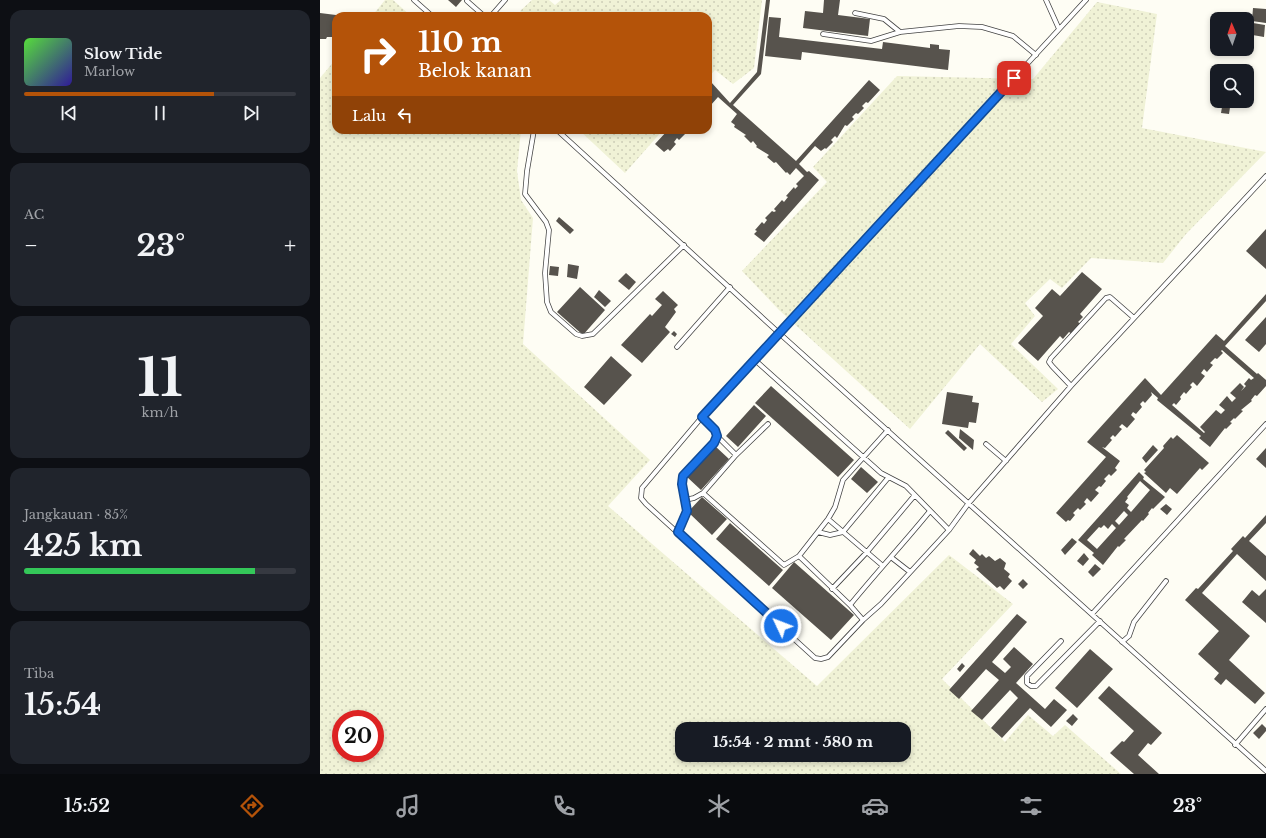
<!DOCTYPE html>
<html lang="id">
<head>
<meta charset="utf-8">
<style>
	:root { --surface:#171b24; --page:#20242c; --text:#f1f3f6; --muted:#9ea1a6; --line:#363941; --accent:#b45309 }
	body { margin:0; font-family:"Libre Baskerville",serif; background:var(--page); color:var(--text); height:100vh; display:flex; flex-direction:column; font-size:15px; white-space:nowrap }
	* { box-sizing:border-box; margin:0 }
	p { font-size:13px; color:var(--muted) }
	.icon { flex:none; width:22px; height:22px; fill:none; stroke:currentColor; stroke-width:2; stroke-linecap:round; stroke-linejoin:round }
	.map { position:relative; flex:1; overflow:hidden }
	.details { display:flex; flex-direction:column; gap:10px; padding:10px; background:#0d0f14; width:320px }
	.details>* { flex:none }
	.banner { position:absolute; left:12px; top:12px; width:380px; height:122px; border-radius:12px; box-shadow:0 2px 6px #0003; background:#b45309; color:#fff; overflow:hidden }
	.needle { width:26px; rotate:358deg }
	.controls { position:absolute; left:890px; top:12px; display:grid; gap:8px }
	.controls a { display:grid; place-items:center; width:44px; height:44px; border-radius:8px; background:var(--surface); box-shadow:0 2px 6px #0003; font-size:20px }
	.speed { position:absolute; left:12px; top:710px; display:flex; gap:8px; font-size:20px; font-weight:700; text-align:center }
	.speed>* { display:grid; place-content:center; width:52px; height:52px; border-radius:50%; background:var(--surface); box-shadow:0 2px 6px #0003; line-height:1 }
	.speed .limit { border:6px solid #d22; background:#fff; color:#111 }
	.pin { position:absolute; display:grid; place-items:center; width:34px; height:34px; color:#fff; margin:-17px; border-radius:8px; box-shadow:0 2px 6px #0006 }
	.me { position:absolute; width:44px; margin:-22px; rotate:313deg; stroke-linejoin:round; filter:drop-shadow(0 0 3px #0008) }
	.turn { display:flex; align-items:center; gap:14px; height:84px; padding:0 20px; font-size:18px }
	.turn .icon { width:52px; height:52px; stroke-width:2.5 }
	.turn b { display:block; font-size:28px; line-height:34px }
	.then { display:flex; align-items:center; height:38px; padding:0 20px; background:#0003; gap:8px; font-size:15px }
	.big { font-size:30px; font-weight:700; line-height:1.1 }
	.details .card { flex:1; display:flex; flex-direction:column; justify-content:center; gap:6px; min-width:0; padding:0 14px; border-radius:12px; background:var(--page) }
	.details .dial { align-items:center; gap:0 }
	.dial b { font-size:52px; line-height:1 }
	.song { display:flex; align-items:center; gap:12px }
	.cover { width:48px; height:48px; border-radius:6px; background:linear-gradient(135deg,hsl(110 70% 55%),hsl(250 70% 35%)) }
	.played { height:4px; border-radius:2px; background:linear-gradient(90deg,var(--accent) 70%,var(--line) 70%) }
	.keys { display:flex; justify-content:space-around; direction:ltr }
	.heat { display:flex; justify-content:space-between; align-items:center; font-size:22px; direction:ltr }
	.charge { height:6px; border-radius:3px; background:linear-gradient(90deg,#34c759 85%,var(--line) 0) }
	.trip { position:absolute; left:355px; top:722px; width:236px; height:40px; border-radius:12px; background:var(--surface); box-shadow:0 2px 6px #0003; font-weight:700; line-height:40px; text-align:center }
	.dock { display:flex; height:64px; justify-content:space-around; align-items:center; background:#090b0e; color:var(--muted) }
	.dock .icon { width:28px; height:28px }
	.dock .current { color:var(--accent) }
	.dock b { font-size:18px; color:var(--text) }
	main { display:flex; flex:1; min-height:0 }
	.map>svg:first-child { display:block }
	.farmland { fill:url(#farmland-dots); fill-rule:evenodd }
	.building { fill:#57534d; fill-rule:evenodd }
	.lines { fill:none; stroke-linecap:round; stroke-linejoin:round }
	.lane-casing { stroke:#434343; stroke-width:5.5 }
	.lane { stroke:#fff; stroke-width:4 }
	.route-casing { stroke:#114b97; stroke-width:10 }
	.route { stroke:#1a73e8; stroke-width:7 }
</style>
</head>
<body>
<main>
<section class="details">
<div class="card">
<div class="song"><i class="cover"></i><div><b>Slow Tide</b><p>Marlow</p></div></div>
<div class="played"></div>
<div class="keys"><svg class="icon" aria-label="previous" viewBox="0 0 24 24"><path d="M18 5L8 12l10 7zM5 5v14"/></svg><svg class="icon" aria-label="pause" viewBox="0 0 24 24"><path d="M8 5v14M16 5v14"/></svg><svg class="icon" aria-label="next" viewBox="0 0 24 24"><path d="M6 5l10 7-10 7zM19 5v14"/></svg></div>
</div>
<div class="card"><p>AC</p>
<div class="heat"><a>−</a><b class="big">23°</b><a>+</a></div>
</div>
<div class="card dial"><b>11</b><p>km/h</p></div>
<div class="card"><p>Jangkauan · 85%</p><b class="big">425 km</b><div class="charge"></div></div>
<div class="card"><p>Tiba</p><b class="big">15:54</b></div>
</section>
<div class="map">
<svg width="946" height="774" viewBox="0 0 946 774">
	<defs>
		<pattern id="farmland-dots" width="8" height="8" patternUnits="userSpaceOnUse"><rect width="8" height="8" fill="#f0f2d6"/><path d="M2 2h.1M6 6h.1" fill="none" stroke="#cdceb7" stroke-width="1.8" stroke-linecap="round"/></pattern>
	</defs>
	<rect width="100%" height="100%" fill="#fefdf4"/>
	<path class="farmland" d="M 65,0 L 73,0 L 91,16 L 52,16 Z
		M 212,0 L 229,0 L 235,5 L 241,0 L 442,0 L 434,68 L 413,84 L 395,70 L 388,78 L 388,16 L 205,16 L 200,11 Z
		M 777,2 L 837,14 L 822,128 L 946,152 L 866,234 L 843,263 L 771,258 L 742,288 L 730,279 L 705,303 L 715,316 L 691,344 L 738,389 L 722,402 L 660,344 L 590,429 L 459,310 L 422,271 L 507,182 L 493,167 L 577,76 L 713,79 Z
		M 16,59 L 16,130 L 201,130 L 197,171 L 201,200 L 213,218 L 203,344 L 330,460 L 288,506 L 497,686 L 629,555 L 693,604 L 622,679 L 685,742 L 708,715 L 733,736 L 745,725 L 801,774 L 0,774 L 0,78 ZM 21,719 L 55,719 L 55,753 L 21,753 ZM 362,729 L 584,729 L 584,755 L 362,755 Z
		M 259,130 L 343,130 L 305,173 Z"/>
	<path class="building" d="M 128,0 L 142,0 L 136,7 Z
		M 446,0 L 450,0 L 441,74 L 413,105 L 476,161 L 549,80 L 560,90 L 548,103 L 546,102 L 542,106 L 544,108 L 538,114 L 536,113 L 532,117 L 534,119 L 527,126 L 525,125 L 517,138 L 515,136 L 511,140 L 513,142 L 506,149 L 505,148 L 501,151 L 495,146 L 479,164 L 487,172 L 489,171 L 499,180 L 444,242 L 434,234 L 437,231 L 435,230 L 442,222 L 444,224 L 447,220 L 445,218 L 452,211 L 454,212 L 456,211 L 454,209 L 462,200 L 464,202 L 468,197 L 466,196 L 474,187 L 475,189 L 478,186 L 476,184 L 484,176 L 476,168 L 470,175 L 467,172 L 466,173 L 456,162 L 454,163 L 447,157 L 449,155 L 436,147 L 437,146 L 433,141 L 431,143 L 424,136 L 426,135 L 414,127 L 415,125 L 411,122 L 417,114 L 398,97 L 390,106 L 388,105 L 388,86 L 391,82 L 410,103 L 437,72 Z
		M 504,0 L 520,0 L 518,15 L 550,19 L 548,36 L 483,28 L 485,11 L 503,13 Z
		M 933,8 L 946,9 L 946,23 L 932,21 Z
		M 0,13 L 16,15 L 16,27 L 13,27 L 12,37 L 7,37 L 6,39 L 0,39 Z
		M 449,17 L 461,18 L 459,37 L 562,49 L 563,42 L 610,48 L 610,44 L 619,45 L 619,49 L 630,50 L 628,70 L 482,52 L 481,60 L 445,56 Z
		M 927,22 L 945,25 L 944,37 L 927,34 Z
		M 907,66 L 915,67 L 915,71 L 906,71 Z
		M 903,101 L 911,101 L 909,114 L 901,113 Z
		M 348,130 L 364,130 L 366,133 L 359,140 L 357,138 L 354,142 L 356,144 L 350,151 L 348,149 L 344,152 L 335,144 Z
		M 239,217 L 254,230 L 250,234 L 236,221 Z
		M 946,229 L 946,269 L 926,251 Z
		M 248,264 L 259,266 L 257,279 L 247,277 Z
		M 230,266 L 239,267 L 238,276 L 229,275 Z
		M 762,272 L 782,289 L 760,314 L 763,317 L 758,322 L 761,324 L 752,334 L 749,332 L 743,339 L 740,336 L 718,361 L 698,343 L 723,316 L 715,308 L 732,289 L 740,296 Z
		M 306,273 L 316,282 L 309,290 L 298,281 Z
		M 260,287 L 285,310 L 263,335 L 237,312 Z
		M 279,290 L 291,301 L 285,307 L 274,297 Z
		M 343,291 L 358,305 L 354,309 L 356,312 L 345,327 L 350,332 L 322,363 L 301,345 L 330,314 L 332,316 L 342,305 L 335,299 Z
		M 946,294 L 946,301 L 905,346 L 937,374 L 938,373 L 946,380 L 946,386 L 937,396 L 935,395 L 931,400 L 932,401 L 921,410 L 923,411 L 915,419 L 914,418 L 910,422 L 912,423 L 906,429 L 905,428 L 890,447 L 879,438 L 881,436 L 837,400 L 838,398 L 831,392 L 832,395 L 825,403 L 823,401 L 820,404 L 822,407 L 816,414 L 813,412 L 811,415 L 815,419 L 807,428 L 802,424 L 799,427 L 802,429 L 795,437 L 793,435 L 790,438 L 792,440 L 785,448 L 782,447 L 800,461 L 795,468 L 797,470 L 791,476 L 789,474 L 784,479 L 786,481 L 781,487 L 779,486 L 775,490 L 779,493 L 771,502 L 767,498 L 764,502 L 766,504 L 760,510 L 758,508 L 753,513 L 755,515 L 750,521 L 748,520 L 746,522 L 736,513 L 786,457 L 767,442 L 825,378 L 841,395 L 896,334 L 904,341 ZM 902,350 L 934,378 L 931,380 L 929,378 L 924,384 L 926,386 L 921,391 L 924,387 L 920,383 L 910,393 L 916,398 L 912,402 L 907,396 L 899,405 L 905,410 L 901,414 L 896,410 L 880,427 L 885,432 L 884,433 L 852,405 L 854,403 L 856,405 L 861,399 L 860,397 L 864,392 L 866,394 L 872,387 L 870,385 L 873,382 L 877,386 L 885,376 L 881,373 L 884,369 L 887,372 L 893,365 L 890,363 L 895,358 L 897,359 L 903,353 L 901,351 Z
		M 946,317 L 946,344 L 939,352 L 925,340 Z
		M 354,331 L 357,334 L 355,337 L 351,334 Z
		M 291,356 L 312,375 L 284,405 L 264,387 Z
		M 451,386 L 534,460 L 518,477 L 435,403 Z
		M 627,392 L 653,396 L 652,402 L 659,403 L 656,423 L 649,422 L 648,428 L 622,424 Z
		M 434,405 L 446,416 L 418,447 L 406,436 Z
		M 640,429 L 654,440 L 653,450 L 639,438 Z
		M 628,430 L 647,448 L 644,451 L 625,433 Z
		M 857,435 L 889,463 L 882,470 L 880,468 L 857,494 L 850,488 L 846,493 L 824,473 L 826,472 L 824,470 L 844,448 L 843,446 L 851,437 L 853,439 Z
		M 833,445 L 838,450 L 826,463 L 822,458 Z
		M 395,446 L 409,459 L 381,490 L 367,477 Z
		M 946,448 L 946,468 L 936,459 Z
		M 541,467 L 558,482 L 547,493 L 531,479 Z
		M 819,472 L 824,477 L 823,479 L 845,497 L 833,509 L 832,508 L 828,513 L 829,514 L 823,521 L 822,520 L 804,539 L 806,540 L 799,547 L 798,546 L 783,565 L 772,555 L 774,553 L 758,540 ZM 820,481 L 830,490 L 811,512 L 807,508 L 809,505 L 805,502 L 808,498 L 807,497 ZM 804,511 L 808,515 L 799,525 L 795,521 ZM 792,524 L 796,528 L 777,549 L 767,540 L 779,527 L 781,528 L 784,525 L 788,529 Z
		M 382,497 L 407,519 L 392,535 L 368,512 Z
		M 846,504 L 852,509 L 847,515 L 840,509 Z
		M 946,515 L 946,523 L 929,541 L 946,556 L 946,581 L 917,554 L 882,593 L 930,636 L 909,660 L 945,693 L 935,704 L 906,679 L 901,685 L 894,679 L 899,673 L 878,654 L 899,631 L 865,600 L 876,588 L 878,589 L 913,551 L 911,549 L 923,536 L 925,538 Z
		M 410,523 L 463,570 L 449,586 L 396,539 Z
		M 752,538 L 757,542 L 745,555 L 741,550 Z
		M 653,549 L 660,556 L 662,554 L 666,558 L 669,556 L 675,561 L 680,558 L 686,563 L 684,569 L 690,574 L 688,577 L 692,581 L 684,590 L 680,586 L 677,588 L 656,569 L 659,567 L 654,563 L 656,560 L 649,554 Z
		M 764,553 L 769,559 L 763,566 L 757,561 Z
		M 474,562 L 534,615 L 511,640 L 452,588 Z
		M 775,564 L 781,569 L 773,577 L 768,572 Z
		M 703,579 L 708,584 L 703,589 L 698,584 Z
		M 946,589 L 946,623 L 922,602 L 932,590 L 939,596 Z
		M 697,614 L 707,622 L 672,662 L 685,673 L 691,667 L 683,659 L 694,647 L 713,664 L 696,683 L 725,709 L 734,699 L 747,710 L 731,727 L 710,708 L 682,738 L 671,728 L 698,698 L 690,690 L 662,720 L 651,711 L 679,680 L 666,669 L 639,699 L 629,690 Z
		M 770,649 L 793,669 L 757,708 L 735,688 Z
		M 642,663 L 645,666 L 640,672 L 637,669 Z
		M 789,686 L 842,733 L 831,745 L 828,743 L 818,755 L 839,774 L 814,774 L 790,753 L 802,741 L 804,742 L 814,731 L 778,698 Z
		M 753,714 L 758,719 L 752,726 L 746,721 Z
		M 942,724 L 946,728 L 946,731 L 939,739 L 933,733 Z"/>
	<g class="lines">
		<g class="lane-casing">
			<path id="lane" d="M 94,0 L 112,16
				M 726,0 L 739,29
				M 766,0 L 382,417 L 322,488 L 321,498 L 326,504 L 495,658 L 501,659 L 508,657 L 543,620 L 561,604 L 629,530 L 648,504 L 751,386 L 946,176
				M 147,1 L 164,16
				M 535,13 L 564,19 L 580,32
				M 171,16 L 185,0
				M 503,34 L 551,41 L 580,32 L 639,26 L 662,27 L 693,36 L 716,55
				M 214,130 L 207,171 L 205,194 L 226,222 L 229,230 L 225,273 L 227,302 L 231,312 L 256,334 L 262,336 L 273,334 L 364,245
				M 237,130 L 459,333 L 946,771
				M 357,347 L 410,287
				M 436,361 L 561,473 L 586,486 L 629,530
				M 751,386 L 732,366 L 729,362 L 731,358 L 786,298 L 790,297 L 814,318
				M 397,436 L 416,455
				M 666,444 L 686,461
				M 383,493 L 464,565 L 479,556
				M 365,500 L 374,498 L 383,493 L 416,455 L 448,424
				M 508,519 L 563,566
				M 358,532 L 367,511 L 361,484 L 363,476 L 394,443 L 397,436 L 395,430 L 382,417
				M 498,532 L 510,535 L 523,532 L 568,478
				M 572,558 L 590,572
				M 512,589 L 547,552 L 594,496
				M 530,605 C 556,573 584,543 610,511
				M 772,614 L 946,424
				M 543,620 L 530,605 L 479,556 L 508,519 L 515,507 L 523,480 L 568,430
				M 741,641 L 707,676 L 707,683 L 711,686 L 716,686 L 780,621
				M 802,642 L 809,636 L 814,622 L 846,581
				M 915,745 L 946,709"/>
		</g>
		<use href="#lane" class="lane"/>
	</g>
	<g class="lines">
		<g class="route-casing">
			<path id="route" d="M 461,626 L 358,532 L 367,511 L 362,484 L 363,476 L 394,443 L 397,436 L 395,430 L 382,417 L 694,78"/>
		</g>
		<use href="#route" class="route"/>
	</g>
</svg>
<div class="controls">
<a><svg class="needle" viewBox="-14 -14 28 28"><path d="M0-13l5 13h-10z" fill="#e53935"/><path d="M0 13l5-13h-10z" fill="#9ea1a6"/></svg></a>
<a><svg class="icon" aria-label="search" viewBox="0 0 24 24"><circle cx="10" cy="10" r="6"/><path d="M15 15l6 6"/></svg></a>
</div>
<div class="speed"><div class="limit">20</div></div>
<div class="pin" style="left:694px;top:78px;background:#d93025"><svg class="icon" aria-label="arrive" viewBox="0 0 24 24"><path d="M6 21V4h12l-3 4 3 4H6"/></svg></div>
<svg class="me" style="left:461px;top:626px" viewBox="-20 -20 40 40"><circle r="17" fill="#1a73e8" stroke="#fff" stroke-width="3"/><path d="M0-11L8 9 0 5-8 9z" fill="#fff"/></svg>
<div class="trip">15:54 · 2 mnt · 580 m</div>
<div class="banner">
<div class="turn"><svg class="icon" aria-label="right" viewBox="0 0 24 24"><path d="M7 20v-9h11M14 6l5 5-5 5"/></svg><div><b>110 m</b>Belok kanan</div></div>
<div class="then">Lalu<svg class="icon" aria-label="left" viewBox="0 0 24 24"><path d="M17 20v-9H6M10 6l-5 5 5 5"/></svg></div>
</div>
</div>
</main>
<nav class="dock">
<b>15:52</b>
<svg class="icon current" aria-label="directions" viewBox="0 0 24 24"><path d="M12 3l9 9-9 9-9-9zM9 14v-3h6M13 9l2 2-2 2"/></svg>
<svg class="icon" aria-label="music" viewBox="0 0 24 24"><path d="M9 18V5l10-2v13"/><circle cx="6" cy="18" r="3"/><circle cx="16" cy="16" r="3"/></svg>
<svg class="icon" aria-label="phone" viewBox="0 0 24 24"><path d="M5 4h4l2 5-3 2q2 4 5 5l2-3 5 2v4C11 20 4 13 5 4z"/></svg>
<svg class="icon" aria-label="climate" viewBox="0 0 24 24"><path d="M12 3v18M4 7l16 10M4 17L20 7"/></svg>
<svg class="icon" aria-label="car" viewBox="0 0 24 24"><path d="M5 17H2v-5l4-1 3-4h7l3 4 3 1v5h-3M9 17h6M6 11h13"/><circle cx="7" cy="17" r="2"/><circle cx="17" cy="17" r="2"/></svg>
<svg class="icon" aria-label="filters" viewBox="0 0 24 24"><path d="M4 7h16M4 17h16"/><circle cx="9" cy="7" r="2"/><circle cx="15" cy="17" r="2"/></svg>
<b>23°</b>
</nav>
</body>
</html>
